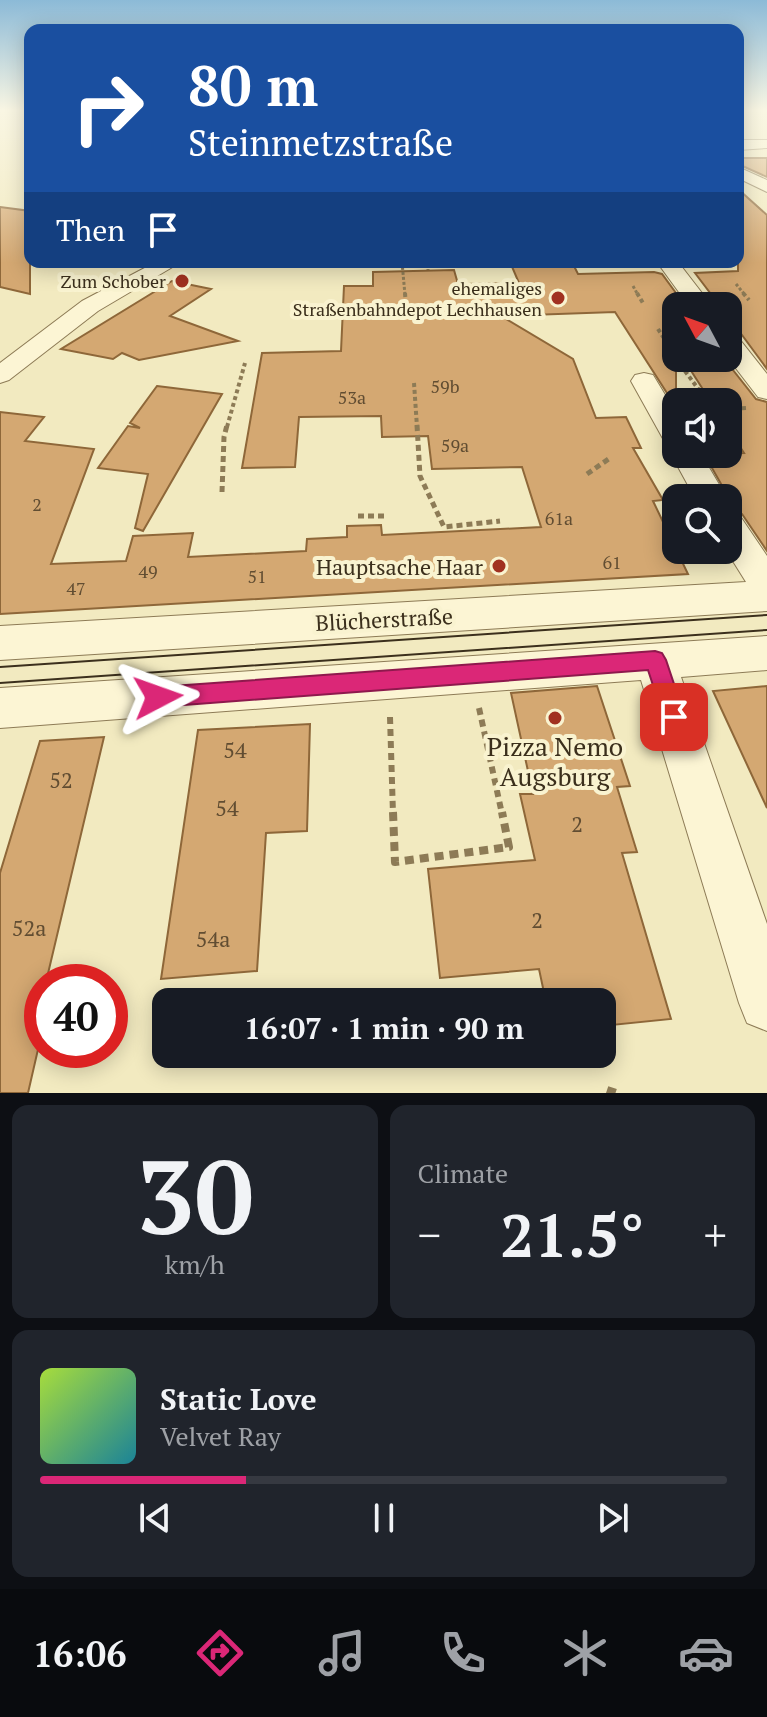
<!DOCTYPE html>
<html lang="en">
<head>
<meta charset="utf-8">
<style>
	:root { --surface:#171b24; --page:#20242c; --text:#f1f3f6; --muted:#9ea1a6; --line:#363941; --accent:#db2777 }
	body { margin:0; font-family:"PT Serif",serif; background:var(--page); color:var(--text); height:100vh; display:flex; flex-direction:column; font-size:30px; white-space:nowrap }
	* { box-sizing:border-box; margin:0 }
	p { font-size:26px; color:var(--muted) }
	.icon { flex:none; width:44px; height:44px; fill:none; stroke:currentColor; stroke-width:2; stroke-linecap:round; stroke-linejoin:round }
	.map { position:relative; height:1093px; overflow:hidden }
	.details { display:flex; flex-direction:column; gap:12px; padding:12px; background:#0d0f14; flex:1 }
	.details>* { flex:none }
	.hud { position:absolute; left:24px; top:24px; width:720px; height:244px; border-radius:16px; box-shadow:0 4px 20px #0003; background:#1a4fa0; color:#fff; overflow:hidden }
	.needle { width:52px; rotate:311deg }
	.controls { position:absolute; left:662px; top:292px; display:grid; gap:16px }
	.controls a { display:grid; place-items:center; width:80px; height:80px; border-radius:16px; background:var(--surface); box-shadow:0 4px 20px #0003; font-size:40px }
	.speed { position:absolute; left:24px; top:964px; display:flex; gap:16px; font-size:40px; font-weight:700; text-align:center }
	.speed>* { display:grid; place-content:center; width:104px; height:104px; border-radius:50%; background:var(--surface); box-shadow:0 4px 20px #0003; line-height:1 }
	.speed .limit { border:12px solid #d22; background:#fff; color:#111 }
	.pin { position:absolute; display:grid; place-items:center; width:68px; height:68px; color:#fff; margin:-34px; border-radius:16px; box-shadow:0 4px 12px #0006 }
	.me { position:absolute; width:88px; margin:-44px; rotate:86deg; stroke-linejoin:round; filter:drop-shadow(0 0 6px #0008) }
	.turn { display:flex; align-items:center; gap:28px; height:168px; padding:0 32px; font-size:36px }
	.turn .icon { width:104px; height:104px; stroke-width:2.5 }
	.turn b { display:block; font-size:56px; line-height:68px }
	.then { display:flex; align-items:center; height:76px; padding:0 32px; background:#0003; gap:16px; font-size:30px }
	.big { font-size:60px; font-weight:700; line-height:1.1 }
	.details .widget { flex:1; display:flex; flex-direction:column; justify-content:center; gap:12px; min-width:0; padding:0 28px; border-radius:16px; background:var(--page) }
	.details .dial { align-items:center; gap:0 }
	.dial b { font-size:104px; line-height:1 }
	.song { display:flex; align-items:center; gap:24px }
	.cover { width:96px; height:96px; border-radius:12px; background:linear-gradient(135deg,hsl(80 70% 55%),hsl(190 70% 35%)) }
	.played { height:8px; border-radius:4px; background:linear-gradient(90deg,var(--accent) 30%,var(--line) 30%) }
	.keys { display:flex; justify-content:space-around; direction:ltr }
	.heat { display:flex; justify-content:space-between; align-items:center; font-size:44px; direction:ltr }
	.details .tiles { flex:1; display:grid; gap:12px; grid-template-columns:1fr 1fr }
	.widget:last-child { grid-column:span 2 }
	.trip { position:absolute; left:152px; top:988px; width:464px; height:80px; border-radius:16px; background:var(--surface); box-shadow:0 4px 20px #0003; font-weight:700; line-height:80px; text-align:center }
	.dock { display:flex; height:128px; justify-content:space-around; align-items:center; background:#090b0e; color:var(--muted) }
	.dock .icon { width:56px; height:56px }
	.dock .active { color:var(--accent) }
	.dock b { font-size:36px; color:var(--text) }
	.map>svg:first-child { display:block }
	.building { fill:#d4a872; stroke:#8e6739; stroke-width:2 }
	.lines { fill:none; stroke-linecap:round; stroke-linejoin:round }
	.minor-casing { stroke:#8d7b56; stroke-width:2 }
	.path-far4 { stroke:#8d7b56; stroke-width:3; stroke-dasharray:3 2; stroke-linecap:butt }
	.path-far3 { stroke:#8d7b56; stroke-width:4; stroke-dasharray:4 3; stroke-linecap:butt }
	.path-far2 { stroke:#8d7b56; stroke-width:5; stroke-dasharray:6 4; stroke-linecap:butt }
	.path-far1 { stroke:#8d7b56; stroke-width:6; stroke-dasharray:7 5; stroke-linecap:butt }
	.path { stroke:#8d7b56; stroke-width:8; stroke-dasharray:9 6; stroke-linecap:butt }
	.minor { fill:#fcf5d4; fill-rule:evenodd }
	.tram { stroke:#3b2f1c; stroke-width:2 }
	.route { fill:#db2777; stroke:#8e194d; stroke-width:2 }
	.poi-dot { fill:#a13120; stroke:#f9f3d0; stroke-width:3 }
	.labels { text-anchor:middle; dominant-baseline:central; stroke-width:8; stroke-linejoin:round; paint-order:stroke }
	.far-poi-label { font-size:18px; fill:#3b2f1c; stroke:#f9f3d0; text-anchor:end }
	.number-label { font-size:18px; fill:#614d32 }
	.poi-label { font-size:22px; fill:#3b2f1c; stroke:#f9f3d0; text-anchor:end }
	.street-label { font-size:22px; fill:#3b2f1c; stroke:#f9f3d0 }
	.near-number-label { font-size:22px; fill:#614d32 }
	.near-poi-label { font-size:26px; fill:#3b2f1c; stroke:#f9f3d0 }
</style>
</head>
<body>
<div class="map">
<svg width="767" height="1093" viewBox="0 0 767 1093">
	<rect width="100%" height="100%" fill="#f2eac0"/>
	<path class="building" d="M 738,158 L 767,158 L 767,177 L 738,164 Z
		M 738,189 L 767,215 L 767,369 L 728,316 L 728,306 L 720,306 L 695,273 L 738,271 Z
		M 0,207 L 30,211 L 30,294 L 0,287 Z
		M 510,262 L 572,262 L 578,274 L 654,272 L 662,274 L 676,293 L 676,407 L 615,312 L 501,316 L 573,359 L 596,418 L 626,417 L 641,448 L 633,448 L 663,500 L 653,501 L 688,574 L 0,614 L 0,412 L 44,417 L 25,441 L 94,449 L 51,564 L 126,561 L 133,536 L 193,533 L 188,557 L 306,551 L 307,539 L 347,537 L 347,526 L 381,525 L 382,535 L 541,527 L 522,467 L 432,469 L 428,436 L 382,437 L 381,416 L 299,417 L 295,467 L 242,468 L 262,353 L 341,351 L 344,286 L 373,286 L 373,272 L 454,270 L 458,284 L 519,283 Z
		M 172,281 L 211,289 L 170,316 L 238,341 L 139,360 L 122,353 L 113,359 L 61,349 Z
		M 729,365 L 756,399 L 767,402 L 767,551 L 742,514 L 737,512 L 704,454 L 744,453 L 728,428 L 728,402 L 711,402 L 688,366 Z
		M 157,386 L 222,394 L 143,531 L 135,528 L 148,474 L 98,468 L 128,426 L 140,428 L 130,423 Z
		M 597,686 L 630,786 L 617,787 L 637,852 L 622,853 L 671,1019 L 602,1026 L 602,1002 L 546,1002 L 539,969 L 440,978 L 428,869 L 535,860 L 520,794 L 533,794 L 511,693 Z
		M 767,686 L 767,808 L 713,691 Z
		M 310,724 L 307,831 L 266,833 L 257,971 L 161,979 L 198,730 Z
		M 104,737 L 46,982 L 42,982 L 42,1032 L 28,1093 L 0,1093 L 0,873 L 40,741 Z"/>
	<g class="lines">
		<g class="minor-casing">
			<path id="minor" d="M 738,140 L 767,140 L 767,148 L 738,150 Z
				M 738,167 L 767,180 L 767,192 L 738,178 Z
				M 156,262 L 181,262 L 98,311 L 9,380 L 0,383 L 0,363 L 82,301 Z
				M 657,262 L 678,262 L 712,306 L 689,306 Z
				M 728,334 L 737,336 L 767,374 L 767,399 L 758,397 L 728,358 Z
				M 644,373 L 653,375 L 676,413 L 676,446 L 666,444 L 631,381 L 635,375 Z
				M 676,447 L 676,454 L 701,454 L 727,498 L 695,498 L 671,454 Z
				M 728,513 L 740,516 L 767,556 L 767,611 L 0,660 L 0,626 L 746,582 L 726,550 Z
				M 767,636 L 767,670 L 681,677 L 767,924 L 767,1031 L 747,1023 L 739,1003 L 641,680 L 0,728 L 0,688 Z"/>
		</g>
		<path class="path-far4" d="M 402,262 L 405,295
			M 701,263 L 720,262
			M 402,266 L 428,265 L 428,270
			M 736,284 L 745,295
			M 633,286 L 638,295"/>
		<path class="path-far3" d="M 405,293 L 406,307 L 437,307 L 439,313
			M 637,293 L 643,303
			M 743,293 L 749,300
			M 658,329 L 673,352
			M 685,371 L 708,402
			M 414,383 L 417,427
			M 728,409 L 747,408
			M 227,427 L 245,363"/>
		<path class="path-far2" d="M 417,425 L 420,476 L 444,527 L 500,521
			M 587,474 L 610,458
			M 222,492 L 224,437 L 227,425
			M 358,516 L 388,516"/>
		<path class="path-far1" d="M 479,708 L 502,814
			M 390,717 L 393,814"/>
		<path class="path" d="M 393,812 L 395,862 L 509,847 L 502,812
			M 607,1090 L 616,1093"/>
		<use href="#minor" class="minor"/>
		<path class="tram" d="M 0,667 L 767,615
			M 0,683 L 767,630"/>
	</g>
	<linearGradient id="sky" x2="0" y2="1"><stop stop-color="#8cbad7"/><stop offset="0.42" stop-color="#f9f6e3"/><stop offset="1" stop-color="#f9f6e3" stop-opacity="0"/></linearGradient>
	<rect width="767" height="263" fill="url(#sky)"/>
	<path class="route" d="M 655,651 L 662,653 L 666,660 L 685,717 L 682,725 L 674,728 L 666,725 L 648,670 L 158,707 L 151,704 L 147,697 L 151,690 L 158,687 Z"/>
	<g class="poi-dot">
		<circle cx="182" cy="281" r="8"/>
		<circle cx="558" cy="298" r="8"/>
		<circle cx="499" cy="566" r="8"/>
		<circle cx="555" cy="718" r="8"/>
	</g>
	<g class="labels">
		<g class="far-poi-label">
			<text x="166" y="281">Zum Schober</text>
			<text x="542" y="288">ehemaliges<tspan x="542" dy="21">Straßenbahndepot Lechhausen</tspan></text>
		</g>
		<g class="number-label">
			<text x="445" y="386">59b</text>
			<text x="352" y="397">53a</text>
			<text x="455" y="445">59a</text>
			<text x="37" y="504">2</text>
			<text x="559" y="518">61a</text>
			<text x="612" y="562">61</text>
			<text x="148" y="571">49</text>
			<text x="257" y="576">51</text>
			<text x="76" y="588">47</text>
		</g>
		<g class="poi-label">
			<text x="483" y="566">Hauptsache Haar</text>
		</g>
		<g class="street-label">
			<text transform="translate(384 619) rotate(-3)">Blücherstraße</text>
		</g>
		<g class="near-number-label">
			<text x="235" y="749">54</text>
			<text x="61" y="779">52</text>
			<text x="227" y="807">54</text>
			<text x="577" y="823">2</text>
			<text x="537" y="919">2</text>
			<text x="29" y="927">52a</text>
			<text x="213" y="938">54a</text>
		</g>
		<g class="near-poi-label">
			<text x="555" y="746">Pizza Nemo<tspan x="555" dy="30">Augsburg</tspan></text>
		</g>
	</g>
</svg>
<div class="controls">
<a><svg class="needle" viewBox="-14 -14 28 28"><path d="M0-13l5 13h-10z" fill="#e53935"/><path d="M0 13l5-13h-10z" fill="#9ea1a6"/></svg></a>
<a><svg class="icon" aria-label="sound" viewBox="0 0 24 24"><path d="M4 9h4l5-4v14l-5-4H4zM17 9q2 3 0 6"/></svg></a>
<a><svg class="icon" aria-label="search" viewBox="0 0 24 24"><circle cx="10" cy="10" r="6"/><path d="M15 15l6 6"/></svg></a>
</div>
<div class="speed"><div class="limit">40</div></div>
<div class="pin" style="left:674px;top:717px;background:#d93025"><svg class="icon" aria-label="arrive" viewBox="0 0 24 24"><path d="M6 21V4h12l-3 4 3 4H6"/></svg></div>
<svg class="me" style="left:158px;top:697px" viewBox="-20 -20 40 40"><path d="M0-17L14 15 0 8-14 15z" fill="#db2777" stroke="#fff" stroke-width="4"/></svg>
<div class="trip">16:07 · 1 min · 90 m</div>
<div class="hud">
<div class="turn"><svg class="icon" aria-label="right" viewBox="0 0 24 24"><path d="M7 20v-9h11M14 6l5 5-5 5"/></svg><div><b>80 m</b>Steinmetzstraße</div></div>
<div class="then">Then<svg class="icon" aria-label="arrive" viewBox="0 0 24 24"><path d="M6 21V4h12l-3 4 3 4H6"/></svg></div>
</div>
</div>
<section class="details">
<div class="tiles">
<div class="widget dial"><b>30</b><p>km/h</p></div>
<div class="widget"><p>Climate</p>
<div class="heat"><a>−</a><b class="big">21.5°</b><a>+</a></div>
</div>
<div class="widget">
<div class="song"><i class="cover"></i><div><b>Static Love</b><p>Velvet Ray</p></div></div>
<div class="played"></div>
<div class="keys"><svg class="icon" aria-label="previous" viewBox="0 0 24 24"><path d="M18 5L8 12l10 7zM5 5v14"/></svg><svg class="icon" aria-label="pause" viewBox="0 0 24 24"><path d="M8 5v14M16 5v14"/></svg><svg class="icon" aria-label="next" viewBox="0 0 24 24"><path d="M6 5l10 7-10 7zM19 5v14"/></svg></div>
</div>
</div>
</section>
<nav class="dock">
<b>16:06</b>
<svg class="icon active" aria-label="directions" viewBox="0 0 24 24"><path d="M12 3l9 9-9 9-9-9zM9 14v-3h6M13 9l2 2-2 2"/></svg>
<svg class="icon" aria-label="music" viewBox="0 0 24 24"><path d="M9 18V5l10-2v13"/><circle cx="6" cy="18" r="3"/><circle cx="16" cy="16" r="3"/></svg>
<svg class="icon" aria-label="phone" viewBox="0 0 24 24"><path d="M5 4h4l2 5-3 2q2 4 5 5l2-3 5 2v4C11 20 4 13 5 4z"/></svg>
<svg class="icon" aria-label="climate" viewBox="0 0 24 24"><path d="M12 3v18M4 7l16 10M4 17L20 7"/></svg>
<svg class="icon" aria-label="car" viewBox="0 0 24 24"><path d="M5 17H2v-5l4-1 3-4h7l3 4 3 1v5h-3M9 17h6M6 11h13"/><circle cx="7" cy="17" r="2"/><circle cx="17" cy="17" r="2"/></svg>
</nav>
</body>
</html>
